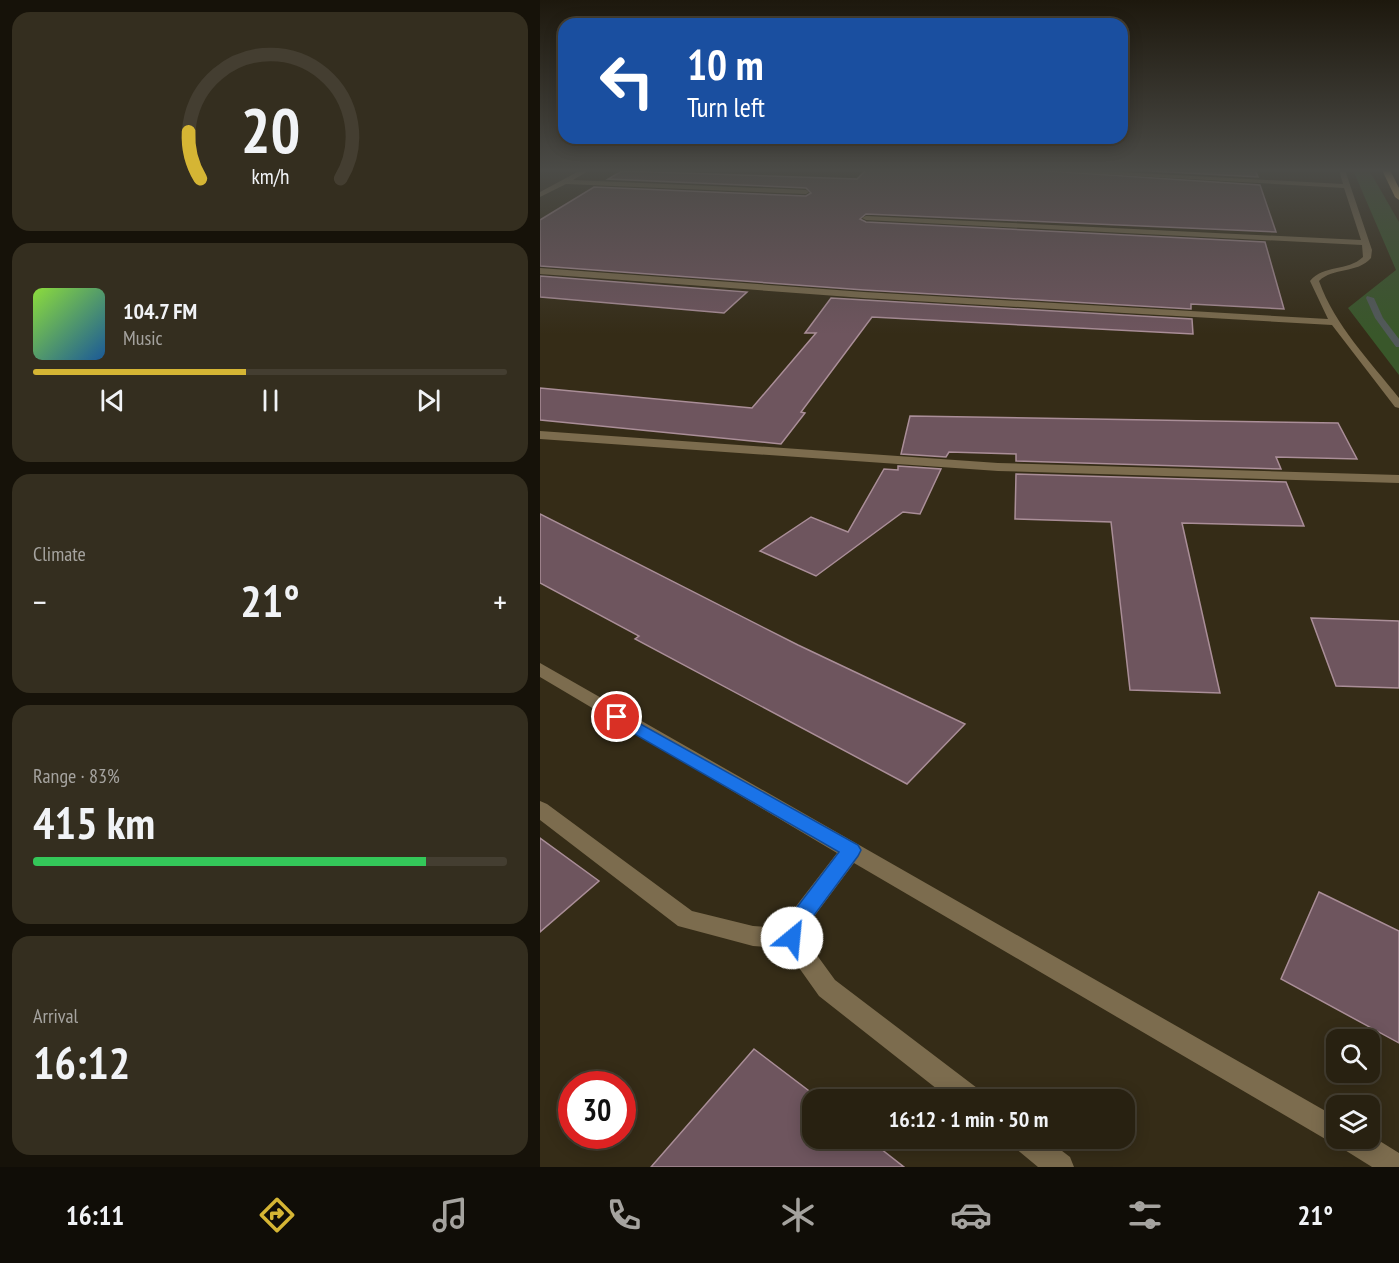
<!DOCTYPE html>
<html lang="en">
<head>
<meta charset="utf-8">
<style>
	:root { --surface:#282111; --page:#342e1f; --text:#f1f3f6; --muted:#a5a39f; --line:#443e31; --accent:#d5b534 }
	body { margin:0; font-family:"PT Sans Narrow",sans-serif; background:var(--page); color:var(--text); height:100vh; display:flex; flex-direction:column; font-size:22px; white-space:nowrap }
	* { box-sizing:border-box; margin:0 }
	p { font-size:20px; color:var(--muted) }
	.icon { flex:none; width:33px; height:33px; fill:none; stroke:currentColor; stroke-width:2; stroke-linecap:round; stroke-linejoin:round }
	.map { position:relative; flex:1; overflow:hidden }
	.details { display:flex; flex-direction:column; gap:12px; padding:12px; background:#161209; width:540px }
	.details>* { flex:none }
	.guide { position:absolute; left:18px; top:18px; width:570px; height:126px; border-radius:18px; box-shadow:0 3px 15px #0003,0 0 0 2px var(--line); background:#1a4fa0; color:#fff; overflow:hidden }
	.buttons { position:absolute; left:786px; top:1029px; display:grid; gap:12px }
	.buttons a { display:grid; place-items:center; width:54px; height:54px; border-radius:12px; background:var(--surface); box-shadow:0 3px 15px #0003,0 0 0 2px var(--line); font-size:30px }
	.speed { position:absolute; left:18px; top:1071px; display:flex; gap:12px; font-size:30px; font-weight:700; text-align:center }
	.speed>* { display:grid; place-content:center; width:78px; height:78px; border-radius:50%; background:var(--surface); box-shadow:0 3px 15px #0003,0 0 0 2px var(--line); line-height:1 }
	.speed .limit { border:9px solid #d22; background:#fff; color:#111 }
	.pin { position:absolute; display:grid; place-items:center; width:51px; height:51px; color:#fff; margin:-26px; border:3px solid #fff; border-radius:50%; box-shadow:0 2px 6px #0007 }
	.me { position:absolute; width:66px; margin:-33px; rotate:28deg; stroke-linejoin:round; filter:drop-shadow(0 0 4px #0008) }
	.turn { display:flex; align-items:center; gap:21px; height:126px; padding:0 30px; font-size:27px }
	.turn .icon { width:78px; height:78px; stroke-width:2.5 }
	.turn b { display:block; font-size:42px; line-height:51px }
	.big { font-size:45px; font-weight:800; line-height:1.1 }
	.details .tile { flex:1; display:flex; flex-direction:column; justify-content:center; gap:9px; min-width:0; padding:0 21px; border-radius:18px; background:var(--page) }
	.details .dial { align-items:center; gap:0 }
	.dial svg { height:156px; overflow:visible; fill:none; stroke:var(--line); stroke-width:7; stroke-linecap:round; text-anchor:middle }
	.dial text { fill:var(--text); stroke:none }
	.song { display:flex; align-items:center; gap:18px }
	.cover { width:72px; height:72px; border-radius:9px; background:linear-gradient(135deg,hsl(90 70% 55%),hsl(210 70% 35%)) }
	.played { height:6px; border-radius:3px; background:linear-gradient(90deg,var(--accent) 45%,var(--line) 45%) }
	.keys { display:flex; justify-content:space-around; direction:ltr }
	.heat { display:flex; justify-content:space-between; align-items:center; font-size:33px; direction:ltr }
	.charge { height:9px; border-radius:4px; background:linear-gradient(90deg,#34c759 83%,var(--line) 0) }
	.trip { position:absolute; left:262px; top:1089px; width:333px; height:60px; border-radius:18px; background:var(--surface); box-shadow:0 3px 15px #0003,0 0 0 2px var(--line); font-weight:800; line-height:60px; text-align:center }
	.dock { display:flex; height:96px; justify-content:space-around; align-items:center; background:#100d07; color:var(--muted) }
	.dock .icon { width:42px; height:42px }
	.dock .active { color:var(--accent) }
	.dock b { font-size:27px; color:var(--text) }
	main { display:flex; flex:1; min-height:0 }
	.map>svg:first-child { display:block }
	.green { fill:#39572a }
	.lines { fill:none; stroke-linecap:round; stroke-linejoin:round }
	.stream { fill:#515959; fill-rule:evenodd }
	.building { fill:#6e555e; stroke:#aa8e98; stroke-width:1.5 }
	.minor { fill:#7c6c4e; fill-rule:evenodd }
	.highway { fill:#ebc273; fill-rule:evenodd }
	.route { fill:#1a73e8; stroke:#114b97; stroke-width:1.5 }
</style>
</head>
<body>
<main>
<section class="details">
<div class="tile dial"><svg viewBox="0 0 100 80">
<path d="M14 69A42 42 0 1 1 86 69"/>
<path d="M14 69A42 42 0 0 1 8 45" stroke="#d5b534"/>
<text x="50" y="56" font-size="32" font-weight="700">20</text>
<text x="50" y="72" font-size="11">km/h</text>
</svg></div>
<div class="tile">
<div class="song"><i class="cover"></i><div><b>104.7 FM</b><p>Music</p></div></div>
<div class="played"></div>
<div class="keys"><svg class="icon" aria-label="previous" viewBox="0 0 24 24"><path d="M18 5L8 12l10 7zM5 5v14"/></svg><svg class="icon" aria-label="pause" viewBox="0 0 24 24"><path d="M8 5v14M16 5v14"/></svg><svg class="icon" aria-label="next" viewBox="0 0 24 24"><path d="M6 5l10 7-10 7zM19 5v14"/></svg></div>
</div>
<div class="tile"><p>Climate</p>
<div class="heat"><a>−</a><b class="big">21°</b><a>+</a></div>
</div>
<div class="tile"><p>Range · 83%</p><b class="big">415 km</b><div class="charge"></div></div>
<div class="tile"><p>Arrival</p><b class="big">16:12</b></div>
</section>
<div class="map">
<svg width="859" height="1167" viewBox="0 0 859 1167">
	<rect width="100%" height="100%" fill="#352c17"/>
	<path class="green" d="M 813,170 L 829,170 L 859,222 L 859,375 L 808,308 L 856,270 Z"/>
	<g class="lines">
		<path class="stream" d="M 827,296 L 834,298 L 843,318 L 859,339 L 859,347 L 856,347 L 835,318 L 826,298 Z"/>
	</g>
	<path class="building" d="M 326,170 L 493,170 L 720,185 L 736,232 L 326,214 L 320,219 L 326,222 L 725,242 L 744,309 L 651,304 L 651,309 L 324,290 L 0,266 L 0,220 L 54,187 L 266,196 L 271,193 L 266,188 L 68,179 L 82,171 L 317,179 Z
		M 592,170 L 715,170 L 718,177 Z
		M 0,276 L 207,292 L 184,313 L 0,297 Z
		M 291,298 L 652,319 L 653,334 L 332,317 L 261,412 L 265,413 L 241,444 L 0,420 L 0,388 L 212,408 L 276,333 L 265,333 Z
		M 370,416 L 798,423 L 817,459 L 736,457 L 741,469 L 476,461 L 476,454 L 409,452 L 406,457 L 361,454 Z
		M 358,466 L 401,469 L 380,514 L 363,512 L 276,576 L 220,551 L 271,517 L 308,532 L 344,469 L 358,470 Z
		M 476,474 L 746,482 L 764,526 L 642,523 L 680,693 L 590,690 L 571,522 L 475,519 Z
		M 0,514 L 258,645 L 425,724 L 367,784 L 95,639 L 99,636 L 0,583 Z
		M 771,618 L 859,621 L 859,688 L 796,686 Z
		M 0,838 L 59,881 L 0,932 Z
		M 779,892 L 859,931 L 859,1043 L 741,979 Z
		M 214,1049 L 281,1100 L 273,1100 L 273,1138 L 327,1138 L 364,1167 L 111,1167 Z"/>
	<g class="lines">
		<path class="minor" d="M 41,170 L 50,170 L 33,180 L 266,190 L 269,192 L 266,194 L 26,184 L 0,197 L 0,192 Z
			M 495,170 L 543,170 L 803,184 L 799,170 L 805,170 L 832,250 L 831,258 C 817,274 793,267 779,281 C 795,326 830,361 859,398 L 859,408 L 855,407 L 792,325 L 324,298 L 0,274 L 0,268 L 324,292 L 788,319 L 770,281 C 784,264 807,272 823,257 L 822,245 L 326,220 L 322,218 L 326,216 L 821,240 L 804,188 Z
			M 0,431 L 458,463 L 859,475 L 859,483 L 458,471 L 0,439 Z
			M 0,663 L 796,1117 L 796,1138 L 830,1138 L 830,1135 L 859,1153 L 859,1167 L 832,1167 L 800,1147 L 798,1143 L 787,1140 L 314,863 L 267,926 L 263,936 L 295,980 L 441,1091 L 445,1100 L 411,1100 L 279,996 L 245,948 L 213,946 L 138,926 L 0,820 L 0,801 L 7,804 L 152,911 L 213,926 L 244,928 L 250,914 L 297,853 L 0,677 Z
			M 470,1138 L 505,1138 L 530,1157 L 534,1167 L 498,1167 L 474,1147 Z"/>
		<path class="highway" d="M 842,170 L 850,170 L 859,188 L 859,200 L 855,197 Z"/>
	</g>
	<linearGradient id="sky" x2="0" y2="1"><stop stop-color="#1d180d"/><stop offset="0.51" stop-color="#4b4b47"/><stop offset="1" stop-color="#4b4b47" stop-opacity="0"/></linearGradient>
	<rect width="859" height="334" fill="url(#sky)"/>
	<path class="route" d="M 77,711 L 318,845 L 321,850 L 318,856 L 266,926 L 259,944 L 252,947 L 244,944 L 241,938 L 251,915 L 299,852 L 72,721 L 69,717 Z"/>
</svg>
<div class="buttons">
<a><svg class="icon" aria-label="search" viewBox="0 0 24 24"><circle cx="10" cy="10" r="6"/><path d="M15 15l6 6"/></svg></a>
<a><svg class="icon" aria-label="layers" viewBox="0 0 24 24"><path d="M12 4l9 5-9 5-9-5zM3 14l9 5 9-5"/></svg></a>
</div>
<div class="speed"><div class="limit">30</div></div>
<div class="pin" style="left:77px;top:717px;background:#d93025"><svg class="icon" aria-label="arrive" viewBox="0 0 24 24"><path d="M6 21V4h12l-3 4 3 4H6"/></svg></div>
<svg class="me" style="left:252px;top:938px" viewBox="-20 -20 40 40"><circle r="19" fill="#fff"/><path d="M0-13L10 11 0 6-10 11z" fill="#1a73e8"/></svg>
<div class="trip">16:12 · 1 min · 50 m</div>
<div class="guide">
<div class="turn"><svg class="icon" aria-label="left" viewBox="0 0 24 24"><path d="M17 20v-9H6M10 6l-5 5 5 5"/></svg><div><b>10 m</b>Turn left</div></div>
</div>
</div>
</main>
<nav class="dock">
<b>16:11</b>
<svg class="icon active" aria-label="directions" viewBox="0 0 24 24"><path d="M12 3l9 9-9 9-9-9zM9 14v-3h6M13 9l2 2-2 2"/></svg>
<svg class="icon" aria-label="music" viewBox="0 0 24 24"><path d="M9 18V5l10-2v13"/><circle cx="6" cy="18" r="3"/><circle cx="16" cy="16" r="3"/></svg>
<svg class="icon" aria-label="phone" viewBox="0 0 24 24"><path d="M5 4h4l2 5-3 2q2 4 5 5l2-3 5 2v4C11 20 4 13 5 4z"/></svg>
<svg class="icon" aria-label="climate" viewBox="0 0 24 24"><path d="M12 3v18M4 7l16 10M4 17L20 7"/></svg>
<svg class="icon" aria-label="car" viewBox="0 0 24 24"><path d="M5 17H2v-5l4-1 3-4h7l3 4 3 1v5h-3M9 17h6M6 11h13"/><circle cx="7" cy="17" r="2"/><circle cx="17" cy="17" r="2"/></svg>
<svg class="icon" aria-label="filters" viewBox="0 0 24 24"><path d="M4 7h16M4 17h16"/><circle cx="9" cy="7" r="2"/><circle cx="15" cy="17" r="2"/></svg>
<b>21°</b>
</nav>
</body>
</html>
